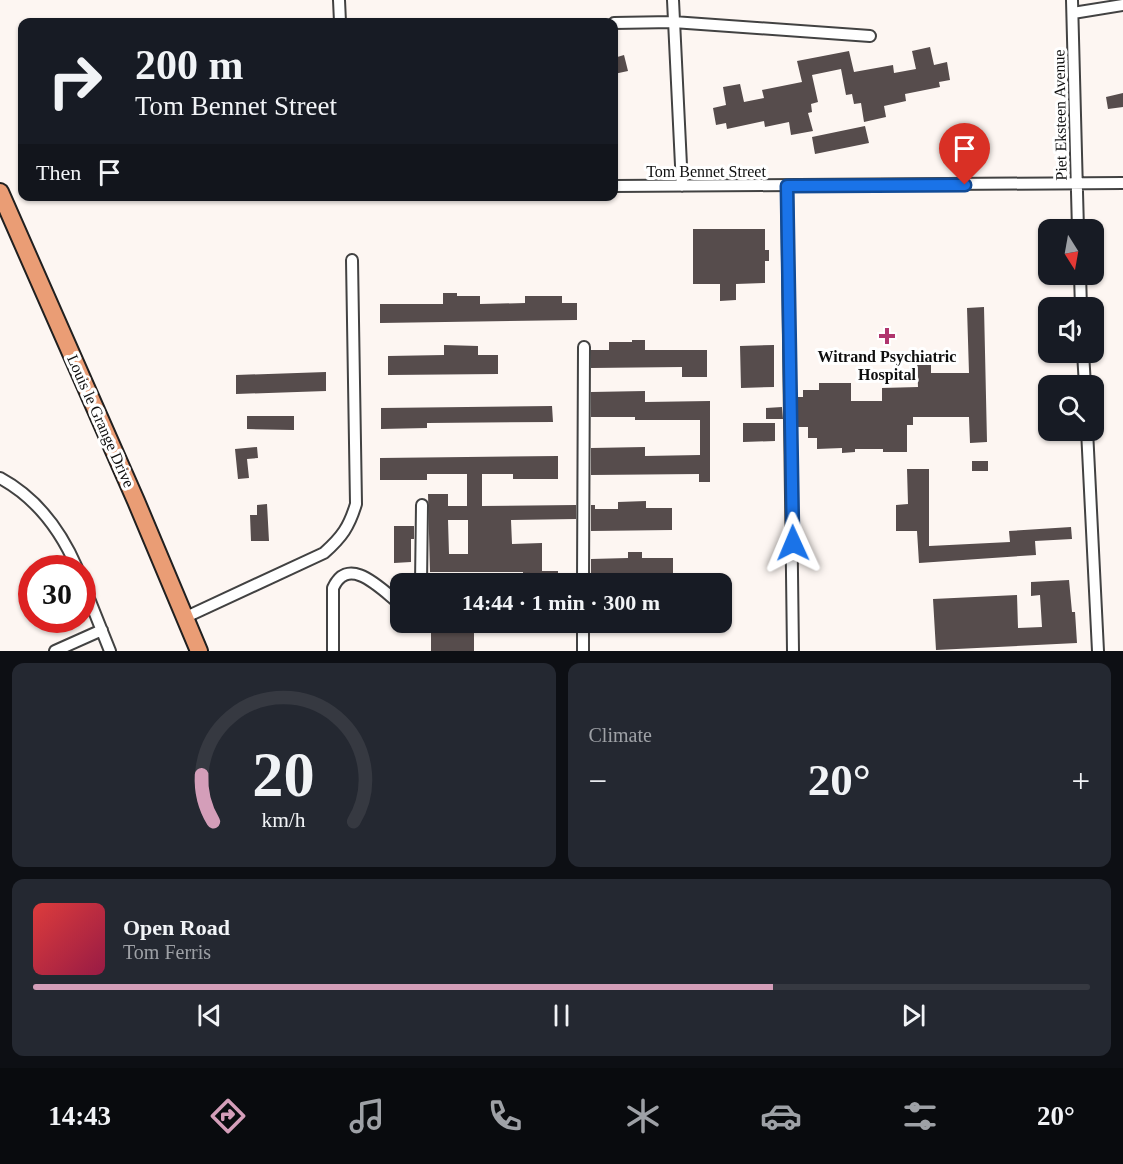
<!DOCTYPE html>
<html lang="en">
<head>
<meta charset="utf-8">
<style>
	:root { --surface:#171b24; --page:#242831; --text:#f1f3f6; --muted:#9ea1a6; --line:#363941; --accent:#d49eb9 }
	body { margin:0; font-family:"Times New Roman",serif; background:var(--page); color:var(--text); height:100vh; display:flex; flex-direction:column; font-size:22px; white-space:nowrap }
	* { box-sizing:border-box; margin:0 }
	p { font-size:20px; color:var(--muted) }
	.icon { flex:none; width:33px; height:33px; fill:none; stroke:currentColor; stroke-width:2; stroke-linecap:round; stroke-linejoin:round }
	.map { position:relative; height:651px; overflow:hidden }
	.panel { display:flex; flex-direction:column; gap:12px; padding:12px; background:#0d0f14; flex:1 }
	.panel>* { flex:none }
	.banner { position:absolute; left:18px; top:18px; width:600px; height:183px; border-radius:12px; box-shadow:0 2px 4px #0004; background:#171b24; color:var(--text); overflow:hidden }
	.needle { width:39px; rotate:169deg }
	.tools { position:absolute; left:1038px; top:219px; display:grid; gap:12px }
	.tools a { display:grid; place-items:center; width:66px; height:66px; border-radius:12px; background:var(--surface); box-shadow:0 2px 4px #0004; font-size:30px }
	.speed { position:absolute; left:18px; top:555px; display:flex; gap:12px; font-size:30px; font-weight:700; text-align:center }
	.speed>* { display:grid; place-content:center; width:78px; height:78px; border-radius:50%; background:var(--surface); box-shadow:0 2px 4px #0004; line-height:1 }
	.speed .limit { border:9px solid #d22; background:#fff; color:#111 }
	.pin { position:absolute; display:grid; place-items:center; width:51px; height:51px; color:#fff; margin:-62px -26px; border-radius:50% 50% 50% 0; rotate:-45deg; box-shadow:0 0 6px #0007 }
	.pin .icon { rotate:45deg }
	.me { position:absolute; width:66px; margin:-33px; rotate:359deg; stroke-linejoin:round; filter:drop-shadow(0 0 4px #0008) }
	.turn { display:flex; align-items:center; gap:21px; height:126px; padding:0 18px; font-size:27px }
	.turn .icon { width:78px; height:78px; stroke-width:2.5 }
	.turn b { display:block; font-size:42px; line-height:51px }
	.then { display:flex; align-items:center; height:57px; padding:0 18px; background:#0003; gap:12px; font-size:22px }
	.big { font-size:45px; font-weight:700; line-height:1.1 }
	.panel .widget { flex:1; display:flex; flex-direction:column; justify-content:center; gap:9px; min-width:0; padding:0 21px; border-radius:12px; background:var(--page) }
	.panel .dial { align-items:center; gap:0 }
	.dial svg { height:156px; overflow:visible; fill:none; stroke:var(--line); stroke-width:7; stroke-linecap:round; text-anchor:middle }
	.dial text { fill:var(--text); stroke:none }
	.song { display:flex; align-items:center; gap:18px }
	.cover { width:72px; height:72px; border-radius:9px; background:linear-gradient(135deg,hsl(0 70% 55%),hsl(340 70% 35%)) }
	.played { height:6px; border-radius:3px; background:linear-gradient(90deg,var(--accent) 70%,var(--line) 70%) }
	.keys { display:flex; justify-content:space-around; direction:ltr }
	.heat { display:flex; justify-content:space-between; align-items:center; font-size:33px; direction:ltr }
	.panel .tiles { flex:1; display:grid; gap:12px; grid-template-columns:1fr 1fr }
	.widget:last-child { grid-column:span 2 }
	.trip { position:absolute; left:390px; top:573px; width:342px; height:60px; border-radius:12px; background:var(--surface); box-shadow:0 2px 4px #0004; font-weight:700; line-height:60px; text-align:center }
	.tab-bar { display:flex; height:96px; justify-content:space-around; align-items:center; background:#090b0e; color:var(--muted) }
	.tab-bar .icon { width:42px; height:42px }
	.tab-bar .selected { color:var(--accent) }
	.tab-bar b { font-size:27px; color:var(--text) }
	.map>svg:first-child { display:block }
	.building { fill:#564c4c; fill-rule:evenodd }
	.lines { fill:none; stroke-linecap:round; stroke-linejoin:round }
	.minor-casing { stroke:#424242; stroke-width:14 }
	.primary-casing { stroke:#202020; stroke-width:20 }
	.minor { stroke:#fff; stroke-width:10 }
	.primary { stroke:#ea9d75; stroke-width:16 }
	.route-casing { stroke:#114b97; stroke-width:15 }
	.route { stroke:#1a73e8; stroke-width:10 }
	.poi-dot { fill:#b0356e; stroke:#fff; stroke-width:2 }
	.labels { text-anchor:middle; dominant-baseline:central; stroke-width:6; stroke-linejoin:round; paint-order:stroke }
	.street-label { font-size:16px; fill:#0f0f0f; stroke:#fff }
	.poi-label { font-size:16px; font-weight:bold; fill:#0f0f0f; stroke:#fff }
</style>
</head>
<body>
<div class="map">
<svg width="1123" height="651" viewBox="0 0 1123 651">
	<rect width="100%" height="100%" fill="#fdf6f2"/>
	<path class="building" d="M 930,47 L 934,65 L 947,62 L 950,80 L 939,82 L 940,87 L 905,94 L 906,101 L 884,106 L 886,117 L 864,122 L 861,103 L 854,104 L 852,94 L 846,95 L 841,69 L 812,75 L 818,102 L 811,104 L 812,112 L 808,113 L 813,131 L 791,135 L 789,122 L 765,127 L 764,121 L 727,129 L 726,123 L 716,125 L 713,108 L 726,105 L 723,87 L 740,84 L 744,102 L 764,98 L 762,90 L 802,82 L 797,61 L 849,51 L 854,72 L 893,65 L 894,73 L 916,69 L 912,51 Z
		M 624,55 L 628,71 L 614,74 L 614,58 Z
		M 1123,93 L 1123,107 L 1108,109 L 1106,97 Z
		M 865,126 L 869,143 L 815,154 L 812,137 Z
		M 693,229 L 765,229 L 765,250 L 769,250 L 769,261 L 765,261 L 765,283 L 736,284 L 736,300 L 720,301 L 720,284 L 693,284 Z
		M 443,293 L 457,293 L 457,296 L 480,296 L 480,304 L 525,303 L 525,296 L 562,296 L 562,303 L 577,303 L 577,320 L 380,323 L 380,304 L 443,304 Z
		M 984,307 L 987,442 L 970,443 L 969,417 L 913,417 L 913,425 L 907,425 L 907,452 L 883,452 L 883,449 L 855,449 L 855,452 L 842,453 L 842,448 L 817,449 L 817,438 L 808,438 L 808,427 L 798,427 L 797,397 L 803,397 L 803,390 L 819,390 L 819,383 L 851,383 L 851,401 L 882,401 L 882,388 L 918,387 L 917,361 L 931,360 L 931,373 L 969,373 L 967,308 Z
		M 632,340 L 645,340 L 645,350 L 707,350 L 707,377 L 682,377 L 682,367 L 591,368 L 591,350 L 609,350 L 609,342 L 632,342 Z
		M 444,345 L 478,346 L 478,355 L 498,355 L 498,374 L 388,375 L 388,356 L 444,355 Z
		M 774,345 L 774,387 L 741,388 L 740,346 Z
		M 326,372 L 326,391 L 236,394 L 236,375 Z
		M 645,391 L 645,402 L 710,401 L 710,482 L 699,482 L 699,474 L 591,475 L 591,448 L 645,447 L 645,456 L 700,455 L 700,420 L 635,420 L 635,417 L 591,417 L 591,392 Z
		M 552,406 L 553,422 L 427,423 L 427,428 L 381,429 L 381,408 Z
		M 782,407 L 783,419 L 766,419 L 766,408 Z
		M 247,416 L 294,416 L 294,430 L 247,429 Z
		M 743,423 L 775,423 L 775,441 L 743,442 Z
		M 257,447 L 258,458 L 247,459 L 249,478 L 238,479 L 235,449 Z
		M 558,456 L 558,479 L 513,479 L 513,474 L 482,474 L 482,506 L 576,505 L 576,519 L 511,520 L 512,544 L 542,543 L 542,571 L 558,571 L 558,584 L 532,584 L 532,578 L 523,578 L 523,572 L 430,572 L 428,494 L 448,494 L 448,506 L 467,506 L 467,474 L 427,474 L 427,480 L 380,480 L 380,458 ZM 448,520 L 468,520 L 468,554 L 449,554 Z
		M 972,461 L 988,461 L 988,471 L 972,471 Z
		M 907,469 L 929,469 L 929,546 L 1010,542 L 1009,531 L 1071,527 L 1072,539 L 1035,541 L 1036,555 L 919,563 L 917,531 L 896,531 L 896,505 L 908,504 Z
		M 646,501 L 646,508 L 672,508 L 672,530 L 591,531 L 591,505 L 595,505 L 595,509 L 618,509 L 618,502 Z
		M 267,504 L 269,541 L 251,541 L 250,515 L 257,515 L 257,505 Z
		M 394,526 L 414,526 L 414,539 L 411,539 L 411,562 L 394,563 Z
		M 628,552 L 642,552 L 642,558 L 673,558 L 673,577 L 639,577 L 639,584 L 591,584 L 591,559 L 628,558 Z
		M 1069,580 L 1072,612 L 1075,612 L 1077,643 L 936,650 L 933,599 L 1017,595 L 1018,628 L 1042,627 L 1040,595 L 1031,596 L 1031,582 Z
		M 431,622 L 474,622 L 474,651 L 431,651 Z"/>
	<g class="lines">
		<g class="minor-casing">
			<path id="minor" d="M 339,0 L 340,22
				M 673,0 L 682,186
				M 1072,0 L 1078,230
				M 1073,13 L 1123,5
				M 614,23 L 673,22 L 870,36
				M 614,186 L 1123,183
				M 787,186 L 793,651
				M 1080,274 L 1081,308
				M 1083,352 L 1085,386
				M 1087,430 L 1098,651
				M 0,478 C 37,498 61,531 77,568
				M 82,581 L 110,651
				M 421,584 L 422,505
				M 583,584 L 584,347
				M 184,618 L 324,553 C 342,537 349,527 356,504 L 352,260
				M 55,651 L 102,630
				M 333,651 L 333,588 C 349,553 383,591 400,604
				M 583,651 L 583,622"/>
		</g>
		<g class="primary-casing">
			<path id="primary" d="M 0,192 L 136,501 L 199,651"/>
		</g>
		<use href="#minor" class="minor"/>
		<use href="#primary" class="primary"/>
	</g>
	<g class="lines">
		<g class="route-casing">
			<path id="route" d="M 793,543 L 787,186 L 965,185"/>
		</g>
		<use href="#route" class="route"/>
	</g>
	<path class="poi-dot" d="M884 327h6v6h6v6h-6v6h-6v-6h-6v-6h6z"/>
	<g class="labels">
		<g class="street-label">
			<text transform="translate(1060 115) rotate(-91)">Piet Eksteen Avenue</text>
			<text x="706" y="171">Tom Bennet Street</text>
			<text transform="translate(101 421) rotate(66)">Louis le Grange Drive</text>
		</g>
		<g class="poi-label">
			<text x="887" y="356">Witrand Psychiatric<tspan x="887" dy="18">Hospital</tspan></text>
		</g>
	</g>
</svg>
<div class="tools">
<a><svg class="needle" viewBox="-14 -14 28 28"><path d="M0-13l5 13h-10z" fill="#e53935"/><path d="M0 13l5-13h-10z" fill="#9ea1a6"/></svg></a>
<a><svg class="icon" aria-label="sound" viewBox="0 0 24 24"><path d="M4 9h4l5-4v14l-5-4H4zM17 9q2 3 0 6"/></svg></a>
<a><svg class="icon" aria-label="search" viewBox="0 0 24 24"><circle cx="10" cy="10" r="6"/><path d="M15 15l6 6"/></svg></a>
</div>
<div class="speed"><div class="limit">30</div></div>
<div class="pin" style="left:965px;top:185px;background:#d93025"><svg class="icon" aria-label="arrive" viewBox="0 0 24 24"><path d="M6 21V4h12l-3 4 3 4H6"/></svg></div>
<svg class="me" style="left:793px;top:543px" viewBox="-20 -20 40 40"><path d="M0-17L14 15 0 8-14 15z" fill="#1a73e8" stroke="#fff" stroke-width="4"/></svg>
<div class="trip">14:44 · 1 min · 300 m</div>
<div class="banner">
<div class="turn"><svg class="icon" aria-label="right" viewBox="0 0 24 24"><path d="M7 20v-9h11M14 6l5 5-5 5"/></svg><div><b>200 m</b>Tom Bennet Street</div></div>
<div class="then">Then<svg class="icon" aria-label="arrive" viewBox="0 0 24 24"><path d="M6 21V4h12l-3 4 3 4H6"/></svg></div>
</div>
</div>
<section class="panel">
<div class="tiles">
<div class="widget dial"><svg viewBox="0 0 100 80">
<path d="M14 69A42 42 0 1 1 86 69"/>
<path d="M14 69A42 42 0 0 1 8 45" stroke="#d49eb9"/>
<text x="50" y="56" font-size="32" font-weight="700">20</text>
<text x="50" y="72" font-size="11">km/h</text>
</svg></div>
<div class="widget"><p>Climate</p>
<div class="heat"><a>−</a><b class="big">20°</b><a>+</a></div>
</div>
<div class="widget">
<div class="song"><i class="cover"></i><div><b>Open Road</b><p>Tom Ferris</p></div></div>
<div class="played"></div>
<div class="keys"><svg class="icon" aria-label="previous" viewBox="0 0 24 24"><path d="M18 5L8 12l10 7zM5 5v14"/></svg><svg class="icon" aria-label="pause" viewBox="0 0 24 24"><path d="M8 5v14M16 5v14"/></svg><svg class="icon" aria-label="next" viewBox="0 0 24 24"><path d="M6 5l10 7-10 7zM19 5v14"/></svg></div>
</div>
</div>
</section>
<nav class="tab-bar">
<b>14:43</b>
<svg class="icon selected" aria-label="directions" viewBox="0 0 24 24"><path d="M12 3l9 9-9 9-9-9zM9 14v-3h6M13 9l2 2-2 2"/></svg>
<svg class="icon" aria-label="music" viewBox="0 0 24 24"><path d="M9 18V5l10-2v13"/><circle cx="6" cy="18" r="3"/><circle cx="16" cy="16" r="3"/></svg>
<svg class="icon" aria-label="phone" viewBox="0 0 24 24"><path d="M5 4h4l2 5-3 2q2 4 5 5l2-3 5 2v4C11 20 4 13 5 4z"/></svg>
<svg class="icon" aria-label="climate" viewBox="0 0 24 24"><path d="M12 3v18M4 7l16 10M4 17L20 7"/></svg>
<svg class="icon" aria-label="car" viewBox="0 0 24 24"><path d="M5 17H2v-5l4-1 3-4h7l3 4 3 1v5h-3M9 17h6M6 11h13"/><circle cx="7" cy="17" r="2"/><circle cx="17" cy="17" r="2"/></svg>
<svg class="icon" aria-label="filters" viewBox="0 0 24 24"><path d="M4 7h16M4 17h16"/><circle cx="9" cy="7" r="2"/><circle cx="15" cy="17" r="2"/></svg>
<b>20°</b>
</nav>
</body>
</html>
